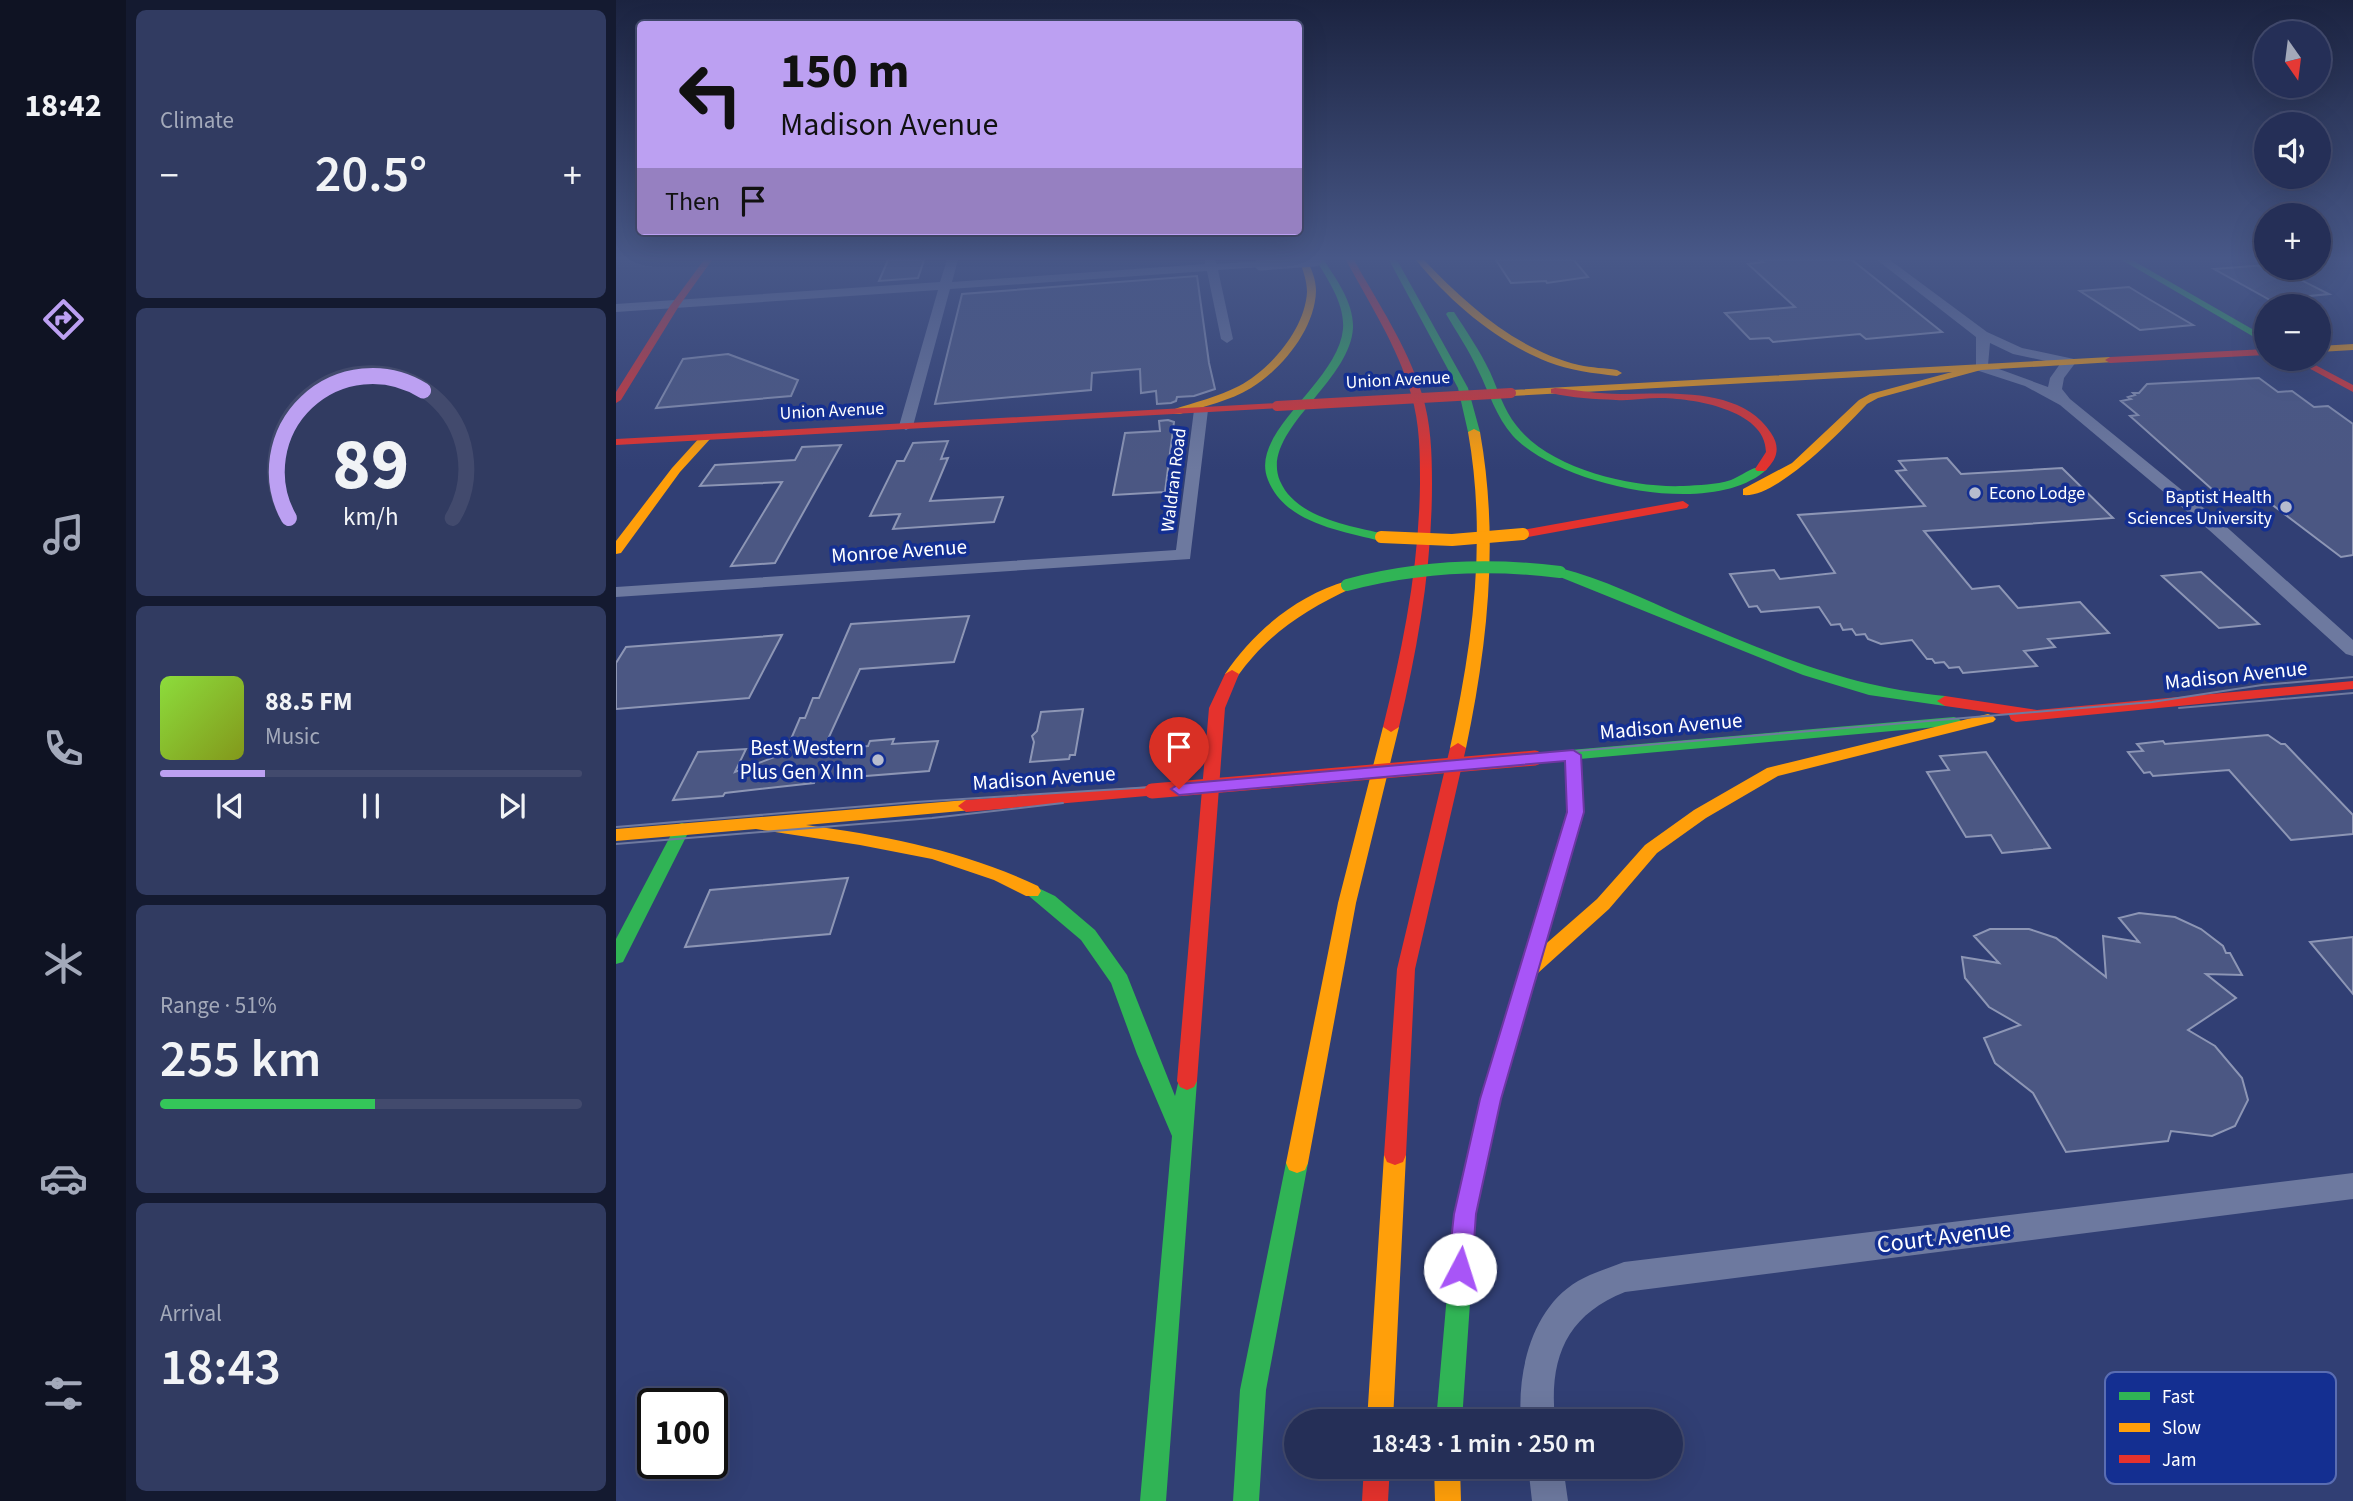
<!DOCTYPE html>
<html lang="en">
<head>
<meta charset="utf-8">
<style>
	:root { --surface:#252f57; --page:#313b61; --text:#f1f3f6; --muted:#a3a9ba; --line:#424a6d; --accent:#bca0f2 }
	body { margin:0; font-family:"Source Sans 3",sans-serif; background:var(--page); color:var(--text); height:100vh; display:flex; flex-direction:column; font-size:26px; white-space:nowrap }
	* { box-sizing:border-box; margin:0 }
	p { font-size:23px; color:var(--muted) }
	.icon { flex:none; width:38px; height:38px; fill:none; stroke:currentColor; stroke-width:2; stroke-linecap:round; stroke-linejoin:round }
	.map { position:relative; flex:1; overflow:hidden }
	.drawer { display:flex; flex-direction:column; gap:10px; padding:10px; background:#141a30; width:490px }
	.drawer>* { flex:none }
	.guide { position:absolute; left:21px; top:21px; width:665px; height:214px; border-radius:7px; box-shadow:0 7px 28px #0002,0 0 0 2px var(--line); background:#bca0f2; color:#111; overflow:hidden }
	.needle { width:46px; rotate:166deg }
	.controls { position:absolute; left:1638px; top:21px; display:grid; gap:14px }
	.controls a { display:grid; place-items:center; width:77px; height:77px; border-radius:50%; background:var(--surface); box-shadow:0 7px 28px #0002,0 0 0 2px var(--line); font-size:35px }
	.speed { position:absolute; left:21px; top:1388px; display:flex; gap:14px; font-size:35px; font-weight:700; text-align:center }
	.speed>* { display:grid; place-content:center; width:91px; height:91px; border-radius:50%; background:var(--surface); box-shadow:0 7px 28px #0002,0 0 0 2px var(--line); line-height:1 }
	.speed .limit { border:4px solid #111; border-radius:10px; background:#fff; color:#111 }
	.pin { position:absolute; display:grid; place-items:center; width:60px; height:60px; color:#fff; margin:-72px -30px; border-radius:50% 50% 50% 0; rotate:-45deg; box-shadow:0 0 7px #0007 }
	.pin .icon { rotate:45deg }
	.me { position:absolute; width:77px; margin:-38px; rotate:5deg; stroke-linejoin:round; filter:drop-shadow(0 0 5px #0008) }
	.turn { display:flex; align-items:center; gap:24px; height:147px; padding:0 28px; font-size:32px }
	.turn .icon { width:91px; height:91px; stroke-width:2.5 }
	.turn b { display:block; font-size:49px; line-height:60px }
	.then { display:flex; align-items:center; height:66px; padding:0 28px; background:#0003; gap:14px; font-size:26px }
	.big { font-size:52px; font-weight:600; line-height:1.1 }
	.drawer .card { flex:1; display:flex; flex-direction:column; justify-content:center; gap:10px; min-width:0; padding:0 24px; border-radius:10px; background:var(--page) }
	.drawer .dial { align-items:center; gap:0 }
	.dial svg { height:182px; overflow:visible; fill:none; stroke:var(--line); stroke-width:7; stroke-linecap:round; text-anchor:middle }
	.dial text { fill:var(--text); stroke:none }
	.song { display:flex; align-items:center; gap:21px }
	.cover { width:84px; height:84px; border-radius:10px; background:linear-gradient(135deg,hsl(90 70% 55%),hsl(70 70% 35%)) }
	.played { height:7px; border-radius:4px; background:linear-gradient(90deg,var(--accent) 25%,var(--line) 25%) }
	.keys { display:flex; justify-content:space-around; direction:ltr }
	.heat { display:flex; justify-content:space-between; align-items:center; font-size:38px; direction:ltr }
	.charge { height:10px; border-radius:5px; background:linear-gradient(90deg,#34c759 51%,var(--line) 0) }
	.trip { position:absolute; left:668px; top:1409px; width:399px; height:70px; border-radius:35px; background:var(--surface); box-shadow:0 7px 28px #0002,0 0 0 2px var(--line); font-weight:600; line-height:70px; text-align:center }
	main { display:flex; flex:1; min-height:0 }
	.dock { display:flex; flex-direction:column; width:126px; justify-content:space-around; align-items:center; background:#0f1323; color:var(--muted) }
	.dock .icon { width:49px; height:49px }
	.dock .active { color:var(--accent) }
	.dock b { font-size:32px; color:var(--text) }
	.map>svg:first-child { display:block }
	.building { fill:#4b5783; stroke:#8d96b5; stroke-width:2 }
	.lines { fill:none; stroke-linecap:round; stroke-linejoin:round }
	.street { fill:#6d799f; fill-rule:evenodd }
	.fast { fill:#30b455; fill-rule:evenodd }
	.slow { fill:#ff9f0a; fill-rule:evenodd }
	.jam { fill:#e5322d; fill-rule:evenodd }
	.tram { stroke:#707a9f; stroke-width:2 }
	.street-bridge { stroke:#6d799f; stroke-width:13 }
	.fast-bridge { stroke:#30b455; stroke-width:12 }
	.slow-bridge { stroke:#ff9f0a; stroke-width:12 }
	.jam-bridge-far1 { stroke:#e5322d; stroke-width:10 }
	.jam-bridge { stroke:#e5322d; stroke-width:15 }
	.route { fill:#a855f7; stroke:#6d37a1; stroke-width:2 }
	.poi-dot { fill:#b7bcce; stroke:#142f91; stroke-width:2.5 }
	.labels { text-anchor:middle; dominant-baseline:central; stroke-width:7; stroke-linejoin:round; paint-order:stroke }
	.far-street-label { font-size:18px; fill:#fff; stroke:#142f91 }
	.far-poi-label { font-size:18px; fill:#fff; stroke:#142f91; text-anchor:start }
	.street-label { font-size:21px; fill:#fff; stroke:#142f91 }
	.poi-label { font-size:21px; fill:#fff; stroke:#142f91; text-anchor:end }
	.near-street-label { font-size:24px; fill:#fff; stroke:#142f91 }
	.key { fill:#142f91; stroke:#5a6db2; stroke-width:2 }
	.key-label { font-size:19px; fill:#fff }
</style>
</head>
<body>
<main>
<nav class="dock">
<b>18:42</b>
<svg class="icon active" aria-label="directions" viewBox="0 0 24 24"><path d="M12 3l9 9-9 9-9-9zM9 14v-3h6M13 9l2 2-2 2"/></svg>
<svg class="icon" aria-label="music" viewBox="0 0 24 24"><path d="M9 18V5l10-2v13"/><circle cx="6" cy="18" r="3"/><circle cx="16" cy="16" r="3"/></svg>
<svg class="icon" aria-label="phone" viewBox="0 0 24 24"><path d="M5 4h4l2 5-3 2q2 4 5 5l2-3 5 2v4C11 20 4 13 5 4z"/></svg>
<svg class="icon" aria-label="climate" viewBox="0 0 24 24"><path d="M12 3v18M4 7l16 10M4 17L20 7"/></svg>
<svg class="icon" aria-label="car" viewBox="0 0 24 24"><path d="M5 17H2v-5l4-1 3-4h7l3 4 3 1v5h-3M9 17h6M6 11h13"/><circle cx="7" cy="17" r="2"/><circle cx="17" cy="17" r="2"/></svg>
<svg class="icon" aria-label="filters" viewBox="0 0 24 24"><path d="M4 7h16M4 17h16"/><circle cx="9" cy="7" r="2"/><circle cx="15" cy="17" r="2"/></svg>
</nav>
<section class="drawer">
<div class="card"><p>Climate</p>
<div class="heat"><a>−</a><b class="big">20.5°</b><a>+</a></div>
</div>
<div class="card dial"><svg viewBox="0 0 100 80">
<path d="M14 69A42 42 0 1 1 86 69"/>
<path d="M14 69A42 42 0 0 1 73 13" stroke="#bca0f2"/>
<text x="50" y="56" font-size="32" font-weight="700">89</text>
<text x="50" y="72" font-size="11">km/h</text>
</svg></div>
<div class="card">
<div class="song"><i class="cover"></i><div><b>88.5 FM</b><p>Music</p></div></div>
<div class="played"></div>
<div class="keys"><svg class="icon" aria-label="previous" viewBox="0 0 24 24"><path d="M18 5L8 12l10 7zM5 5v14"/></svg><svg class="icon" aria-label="pause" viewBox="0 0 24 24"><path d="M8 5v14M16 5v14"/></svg><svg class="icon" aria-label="next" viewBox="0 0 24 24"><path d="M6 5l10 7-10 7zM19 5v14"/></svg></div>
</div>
<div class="card"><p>Range · 51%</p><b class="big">255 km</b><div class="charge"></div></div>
<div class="card"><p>Arrival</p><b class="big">18:43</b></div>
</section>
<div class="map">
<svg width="1737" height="1501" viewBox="0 0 1737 1501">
	<rect width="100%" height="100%" fill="#313f74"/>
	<path class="building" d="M 272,260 L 308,260 L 302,278 L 263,281 Z
		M 880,260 L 958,260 L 972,277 L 931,283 L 930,281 L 895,283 Z
		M 1144,260 L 1236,260 L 1326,332 L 1250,339 L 1244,334 L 1157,342 L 1153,338 L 1134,339 L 1109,313 L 1179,307 L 1132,264 L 1147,262 Z
		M 1650,265 L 1650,268 L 1661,268 L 1713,294 L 1654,300 L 1598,269 Z
		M 581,276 L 593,363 L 599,389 L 578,396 L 561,397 L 560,401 L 555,403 L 541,404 L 540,391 L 525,393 L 524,369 L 476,373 L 475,390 L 319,404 L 346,294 Z
		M 1513,287 L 1531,298 L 1577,325 L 1524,330 L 1464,291 Z
		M 112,354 L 182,380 L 175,396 L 40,408 L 67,359 Z
		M 1643,378 L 1662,392 L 1676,391 L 1698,407 L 1712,406 L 1737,424 L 1737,555 L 1725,557 L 1646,497 L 1617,498 L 1608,490 L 1598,491 L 1514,416 L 1522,415 L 1505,401 L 1515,399 L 1512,397 L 1519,395 L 1517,393 L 1523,393 L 1531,384 Z
		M 552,420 L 558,422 L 549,492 L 497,495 L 509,433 L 544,431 L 543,421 Z
		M 332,441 L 325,459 L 332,458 L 314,501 L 387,497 L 378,522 L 277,529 L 284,514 L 254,516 L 281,461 L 288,461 L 297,443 Z
		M 225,445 L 159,563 L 115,566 L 166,482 L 84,486 L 99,465 L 179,460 L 186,447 Z
		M 1331,458 L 1345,474 L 1446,468 L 1497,518 L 1308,531 L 1356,589 L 1383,586 L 1402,608 L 1464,602 L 1493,633 L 1432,639 L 1439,647 L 1408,651 L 1421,666 L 1347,673 L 1343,667 L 1333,668 L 1328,662 L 1319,663 L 1316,659 L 1311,659 L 1296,640 L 1265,644 L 1252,639 L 1249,634 L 1240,635 L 1236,629 L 1227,630 L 1224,624 L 1215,625 L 1203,607 L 1145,612 L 1141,606 L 1133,607 L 1114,574 L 1158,570 L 1164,579 L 1219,573 L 1182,515 L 1309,506 L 1280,471 L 1290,470 L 1283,461 Z
		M 1585,572 L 1606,591 L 1643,624 L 1603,628 L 1546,576 Z
		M 353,616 L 338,662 L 244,669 L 207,750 L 252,746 L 254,741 L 278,739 L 276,744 L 322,741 L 313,771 L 199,780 L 198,783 L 109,793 L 107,796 L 57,800 L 82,752 L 130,749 L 119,772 L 169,753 L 184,718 L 189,718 L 197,698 L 203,698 L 235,624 Z
		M 166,635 L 133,698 L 0,709 L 0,663 L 10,647 Z
		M 467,709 L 459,755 L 454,755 L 453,759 L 414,762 L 418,742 L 416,736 L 421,731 L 425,712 Z
		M 1652,735 L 1665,744 L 1669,744 L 1737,815 L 1737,834 L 1675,840 L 1613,770 L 1537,776 L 1534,772 L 1528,773 L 1512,752 L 1527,751 L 1521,744 L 1547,741 L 1549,744 Z
		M 1370,752 L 1434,848 L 1386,853 L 1375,835 L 1350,837 L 1311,772 L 1333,770 L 1324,756 Z
		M 232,878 L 214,934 L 69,947 L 94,890 Z
		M 1523,913 L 1559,917 L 1585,929 L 1607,946 L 1610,953 L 1614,953 L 1626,975 L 1590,974 L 1620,998 L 1572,1030 L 1599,1046 L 1626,1078 L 1632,1100 L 1619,1126 L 1596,1136 L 1555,1131 L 1552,1141 L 1450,1152 L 1417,1093 L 1379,1063 L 1368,1038 L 1404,1025 L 1373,1007 L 1349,978 L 1346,957 L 1383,963 L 1358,936 L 1374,929 L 1413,929 L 1440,938 L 1490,977 L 1487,936 L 1523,942 L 1503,918 Z
		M 1737,937 L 1737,994 L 1694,942 Z"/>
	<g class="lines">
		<path class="street" d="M 331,260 L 342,260 L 336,282 L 589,264 L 589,260 L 599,260 L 601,264 L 645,261 L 651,264 L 645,267 L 602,270 L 617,339 L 611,343 L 605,339 L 591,271 L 334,289 L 297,426 L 290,430 L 283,426 L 322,290 L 0,312 L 0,304 L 324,282 Z
			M 1261,260 L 1274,260 L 1371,332 L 1406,348 L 1458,359 L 1460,362 L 1448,378 L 1446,389 L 1454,399 L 1605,522 L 1737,640 L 1737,656 L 1730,654 L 1593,530 L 1444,405 L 1409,386 L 1360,370 L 1360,337 ZM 1374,343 L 1397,354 L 1444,364 L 1434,378 L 1432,387 L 1372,365 Z
			M 585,406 L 592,410 L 574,559 L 0,597 L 0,587 L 560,550 L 578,410 Z
			M 1737,1173 L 1737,1199 L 1009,1292 C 949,1316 933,1359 939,1421 L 905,1421 C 901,1371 916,1308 962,1281 C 976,1273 993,1268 1008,1262 Z
			M 912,1466 L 947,1466 L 952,1501 L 916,1501 Z"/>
		<path class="fast" d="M 700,260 L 708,260 C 720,279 738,303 737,328 C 734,383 643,432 664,481 C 680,518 734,526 769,534 L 771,537 L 765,541 C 725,531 669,523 652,480 C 632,432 722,383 727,329 C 729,304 712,280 700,260 Z
			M 773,260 L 781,260 L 852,388 L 864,432 L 862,434 L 852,432 L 842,388 Z
			M 1506,260 L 1516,260 L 1650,337 L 1650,344 Z
			M 832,312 L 838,312 C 851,332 864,351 874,372 C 882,390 888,410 900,425 C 933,469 1015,488 1067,486 C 1083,485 1099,485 1115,480 C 1126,476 1137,465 1149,467 L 1151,469 C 1097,520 943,485 897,436 C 880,417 873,392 862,370 C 853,350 841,333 830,314 Z
			M 944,568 C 987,579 1028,599 1069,617 C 1158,655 1231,687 1329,696 L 1337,701 L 1329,706 L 1253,695 L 1187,675 L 939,575 L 939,569 Z
			M 1338,717 L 1343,719 L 1346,722 L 1343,725 L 919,763 L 911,758 L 919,753 Z
			M 66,823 L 72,825 L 74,829 L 7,962 L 0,964 L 0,939 L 58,829 L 60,825 Z
			M 416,885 L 439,896 L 479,930 L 511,975 L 559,1096 L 564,1075 L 571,1072 L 578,1075 L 581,1081 L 550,1501 L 524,1501 L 556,1136 L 521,1054 L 495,983 L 465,940 L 407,891 L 410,886 Z
			M 933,896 L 939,898 L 942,903 L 885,1099 L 860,1214 L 846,1421 L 820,1421 L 838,1214 L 865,1099 L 924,903 L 927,898 Z
			M 681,1153 L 689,1156 L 692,1163 L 650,1390 L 643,1501 L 617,1501 L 624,1390 L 670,1163 L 673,1156 Z"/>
		<path class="slow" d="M 683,260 L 691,260 C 696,270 700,280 700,291 C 699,329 666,369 635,388 C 614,401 588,406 564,414 L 556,414 L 556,410 C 579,402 602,397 623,386 C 655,369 689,329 691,292 C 691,281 687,270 683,260 Z
			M 800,260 L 808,260 C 851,305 901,350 963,365 C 976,368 989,368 1001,370 L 1006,373 L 1001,376 C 977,373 955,371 932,362 C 881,342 834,302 800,260 Z
			M 1737,344 L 1737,350 L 1703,352 L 1703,346 Z
			M 1494,357 L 1499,360 L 1498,362 L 1365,370 L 1262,398 L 1251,404 C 1228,428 1161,499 1127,495 L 1127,489 L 1176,463 L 1243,400 L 1254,394 L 1336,372 L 895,396 L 890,393 L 895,390 Z
			M 858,429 L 864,432 C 883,538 872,643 850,748 L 842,753 L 834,748 C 857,643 871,538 852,432 Z
			M 85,436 L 95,438 L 64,472 L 5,553 L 0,554 L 0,541 L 56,468 Z
			M 731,581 L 738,585 L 736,588 C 689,610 651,634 621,677 L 611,677 L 609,674 C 637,632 681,595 731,581 Z
			M 1372,714 L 1377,716 L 1380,719 L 1377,722 L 1162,776 L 1090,818 L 1041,853 L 993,909 L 922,973 L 915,975 L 908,973 L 906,968 L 908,963 L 981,899 L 1029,845 L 1078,810 L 1151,768 Z
			M 775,722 L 783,727 L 740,903 L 692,1163 L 689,1170 L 681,1173 L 673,1170 L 670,1163 L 722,903 L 767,727 Z
			M 957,751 L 965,756 L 968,812 L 942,903 L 939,908 L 927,908 L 924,903 L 952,812 L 949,756 Z
			M 350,800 L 356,802 L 358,806 L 356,810 L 190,825 C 271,836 348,851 422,886 L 425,891 L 422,896 L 410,896 L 378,880 L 316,859 L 244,845 L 140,829 L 0,841 L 0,829 Z
			M 779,1145 L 787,1148 L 790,1155 L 777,1421 L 751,1421 L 768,1155 L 771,1148 Z
			M 818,1466 L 844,1466 L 845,1501 L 819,1501 Z"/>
		<path class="jam" d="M 88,260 L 96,260 L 63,306 L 5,400 L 0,403 L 0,392 L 54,306 Z
			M 730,260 L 738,260 C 762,303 791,346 806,394 C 815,423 816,453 816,484 C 816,567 802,646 783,727 L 775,732 L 767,727 C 787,647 803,567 804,484 C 804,454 804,424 795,394 C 782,347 753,303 730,260 Z
			M 1650,349 L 1650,355 L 1494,363 L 1489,360 L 1494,357 Z
			M 1676,359 L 1688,359 L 1737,385 L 1737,392 Z
			M 939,388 C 961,390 982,394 1004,394 C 1052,394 1125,386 1155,433 C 1165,448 1161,459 1149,471 L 1141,471 L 1139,469 L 1150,452 C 1150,409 1075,398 1043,398 C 1029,398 1015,401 1000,400 C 979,399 956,398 935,393 L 935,389 Z
			M 661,403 L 665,404 L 665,408 L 0,445 L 0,439 Z
			M 1067,501 L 1073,505 L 1071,508 L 907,538 L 901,534 L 907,530 Z
			M 616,670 L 623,674 L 609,708 L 581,1081 L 578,1087 L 571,1090 L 564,1087 L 561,1081 L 593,708 L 609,674 Z
			M 1737,681 L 1737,689 L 1400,722 L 1395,720 L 1393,715 L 1329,706 L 1321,701 L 1329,696 L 1421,710 Z
			M 842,743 L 850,748 L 799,969 L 790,1155 L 787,1162 L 779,1165 L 771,1162 L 768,1155 L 781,969 L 834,748 Z
			M 536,786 L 544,791 L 542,795 L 350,812 L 342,806 L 350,800 Z
			M 748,1466 L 774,1466 L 772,1501 L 746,1501 Z"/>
		<path class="tram" d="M 1563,708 L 1737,693
			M 0,827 L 299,802 L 536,787 L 1536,702 L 1646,685 L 1737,677
			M 0,844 L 316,818 L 447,803"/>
		<path class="street-bridge" d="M 645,264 L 699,260"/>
		<path class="fast-bridge" d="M 731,585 C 802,566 871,563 944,572"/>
		<path class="slow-bridge" d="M 765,537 L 836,540 L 907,534"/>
		<path class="jam-bridge-far1" d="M 661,406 L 895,393"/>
		<path class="jam-bridge" d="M 536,791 L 919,758"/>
	</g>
	<linearGradient id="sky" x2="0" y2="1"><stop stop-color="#1b2340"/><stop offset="0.55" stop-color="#485888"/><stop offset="1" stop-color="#485888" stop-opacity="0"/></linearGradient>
	<rect width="1737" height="470" fill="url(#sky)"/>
	<path class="route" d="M 957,750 L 965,755 L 968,812 L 885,1099 L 860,1214 L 856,1269 L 853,1277 L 844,1281 L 836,1277 L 832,1269 L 838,1214 L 864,1099 L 951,812 L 949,761 L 563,795 L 555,789 L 563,784 Z"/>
	<g class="poi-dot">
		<circle cx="1359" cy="493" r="7"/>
		<circle cx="1670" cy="507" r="7"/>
		<circle cx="262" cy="760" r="7"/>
	</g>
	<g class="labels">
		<g class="far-street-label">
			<text transform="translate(782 380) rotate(-3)">Union Avenue</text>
			<text transform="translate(216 411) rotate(-3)">Union Avenue</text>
			<text transform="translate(558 480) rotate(-83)">Waldran Road</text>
		</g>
		<g class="far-poi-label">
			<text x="1373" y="493">Econo Lodge</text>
			<text x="1656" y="497" text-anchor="end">Baptist Health<tspan x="1656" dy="21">Sciences University</tspan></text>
		</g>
		<g class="street-label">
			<text transform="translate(283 551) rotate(-4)">Monroe Avenue</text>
			<text transform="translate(1620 675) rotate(-6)">Madison Avenue</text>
			<text transform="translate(1055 726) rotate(-5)">Madison Avenue</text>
			<text transform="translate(428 778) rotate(-4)">Madison Avenue</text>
		</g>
		<g class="poi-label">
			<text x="248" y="748">Best Western<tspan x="248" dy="24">Plus Gen X Inn</tspan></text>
		</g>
		<g class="near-street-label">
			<text transform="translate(1328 1237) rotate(-7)">Court Avenue</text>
		</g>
	</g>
	<rect x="1489" y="1372" width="231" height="112" rx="10" class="key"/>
	<rect x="1503" y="1392" width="31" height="8" fill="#30b455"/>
	<rect x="1503" y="1423" width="31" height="9" fill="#ff9f0a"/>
	<rect x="1503" y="1455" width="31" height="8" fill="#e5322d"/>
	<g class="key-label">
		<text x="1546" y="1403">Fast</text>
		<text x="1546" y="1434">Slow</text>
		<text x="1546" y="1466">Jam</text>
	</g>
</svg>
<div class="controls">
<a><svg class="needle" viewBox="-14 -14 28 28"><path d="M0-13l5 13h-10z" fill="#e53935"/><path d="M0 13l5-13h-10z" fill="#a3a9ba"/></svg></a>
<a><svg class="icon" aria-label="sound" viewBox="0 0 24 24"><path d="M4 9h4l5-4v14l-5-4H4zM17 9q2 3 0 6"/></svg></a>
<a>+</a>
<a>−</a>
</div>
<div class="speed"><div class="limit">100</div></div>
<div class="pin" style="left:563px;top:789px;background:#d93025"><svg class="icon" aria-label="arrive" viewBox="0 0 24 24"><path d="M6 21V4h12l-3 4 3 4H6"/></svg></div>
<svg class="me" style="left:844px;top:1269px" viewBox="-20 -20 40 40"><circle r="19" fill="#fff"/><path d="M0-13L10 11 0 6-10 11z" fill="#a855f7"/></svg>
<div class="trip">18:43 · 1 min · 250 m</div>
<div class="guide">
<div class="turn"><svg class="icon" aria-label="left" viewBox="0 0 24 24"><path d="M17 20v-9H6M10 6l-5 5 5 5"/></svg><div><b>150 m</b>Madison Avenue</div></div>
<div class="then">Then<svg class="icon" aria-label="arrive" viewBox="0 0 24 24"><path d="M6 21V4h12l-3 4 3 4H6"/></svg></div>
</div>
</div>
</main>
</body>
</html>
